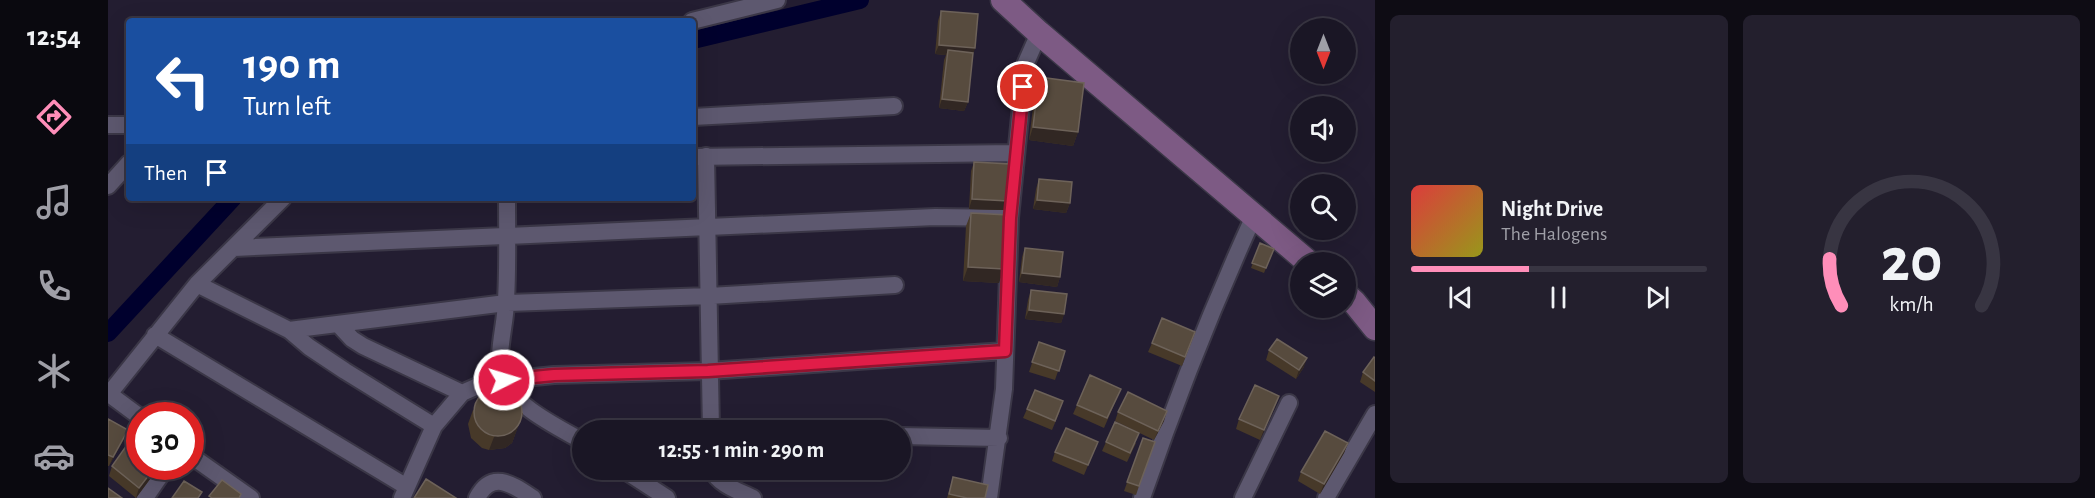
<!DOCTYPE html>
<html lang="en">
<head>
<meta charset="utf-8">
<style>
	:root { --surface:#1a1625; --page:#231f2d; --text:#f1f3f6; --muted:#9f9fa7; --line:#383542; --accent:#ff8eb9 }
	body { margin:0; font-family:"Alegreya Sans",sans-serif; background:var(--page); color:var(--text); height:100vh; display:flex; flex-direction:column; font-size:22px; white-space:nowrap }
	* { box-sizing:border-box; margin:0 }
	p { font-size:20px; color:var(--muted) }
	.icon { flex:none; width:33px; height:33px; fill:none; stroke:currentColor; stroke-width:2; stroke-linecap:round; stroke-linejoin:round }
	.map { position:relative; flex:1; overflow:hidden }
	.side { display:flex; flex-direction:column; gap:15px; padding:15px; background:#0e0c14; width:720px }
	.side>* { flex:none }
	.guide { position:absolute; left:18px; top:18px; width:570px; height:183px; border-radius:6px; box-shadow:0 6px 24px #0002,0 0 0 2px var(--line); background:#1a4fa0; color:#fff; overflow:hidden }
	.needle { width:39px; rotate:180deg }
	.buttons { position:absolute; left:1182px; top:18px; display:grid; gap:12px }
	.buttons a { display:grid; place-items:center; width:66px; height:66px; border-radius:50%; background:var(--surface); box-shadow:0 6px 24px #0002,0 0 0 2px var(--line); font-size:30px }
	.speed { position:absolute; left:18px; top:402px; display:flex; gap:12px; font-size:30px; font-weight:700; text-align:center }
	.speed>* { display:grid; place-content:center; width:78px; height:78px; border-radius:50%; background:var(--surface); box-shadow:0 6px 24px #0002,0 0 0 2px var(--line); line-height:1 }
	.speed .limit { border:9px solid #d22; background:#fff; color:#111 }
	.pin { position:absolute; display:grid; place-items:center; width:51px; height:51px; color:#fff; margin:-26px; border:3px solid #fff; border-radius:50%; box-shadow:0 2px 6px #0007 }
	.me { position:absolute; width:66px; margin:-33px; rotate:85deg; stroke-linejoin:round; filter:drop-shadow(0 0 4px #0008) }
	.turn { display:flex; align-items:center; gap:21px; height:126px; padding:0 18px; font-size:27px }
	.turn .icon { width:78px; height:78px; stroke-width:2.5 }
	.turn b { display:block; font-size:42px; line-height:51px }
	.then { display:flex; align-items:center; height:57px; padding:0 18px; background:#0003; gap:12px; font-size:22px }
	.side .tile { flex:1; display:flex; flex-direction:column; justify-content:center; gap:9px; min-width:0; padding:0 21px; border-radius:9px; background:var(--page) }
	.side .dial { align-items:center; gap:0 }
	.dial svg { height:156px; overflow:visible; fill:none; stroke:var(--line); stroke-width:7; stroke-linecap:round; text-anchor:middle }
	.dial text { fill:var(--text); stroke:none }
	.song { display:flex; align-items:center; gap:18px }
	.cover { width:72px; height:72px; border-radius:9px; background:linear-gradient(135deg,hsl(0 70% 55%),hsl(60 70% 35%)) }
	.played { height:6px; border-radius:3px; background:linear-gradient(90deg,var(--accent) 40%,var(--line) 40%) }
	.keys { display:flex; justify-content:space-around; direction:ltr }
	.side .tiles { flex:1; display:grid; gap:15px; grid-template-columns:repeat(2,1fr) }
	.trip { position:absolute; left:464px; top:420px; width:339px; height:60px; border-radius:30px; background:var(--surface); box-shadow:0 6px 24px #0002,0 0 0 2px var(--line); font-weight:600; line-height:60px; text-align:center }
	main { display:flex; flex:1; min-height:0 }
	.menu { display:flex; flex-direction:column; width:108px; justify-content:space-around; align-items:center; background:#0a090f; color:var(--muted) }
	.menu .icon { width:42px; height:42px }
	.menu .current { color:var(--accent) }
	.menu b { font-size:27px; color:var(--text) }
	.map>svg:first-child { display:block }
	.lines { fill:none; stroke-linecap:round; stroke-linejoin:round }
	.canal { stroke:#00002d; stroke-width:18 }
	.minor-casing { stroke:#3b3747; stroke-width:20 }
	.secondary-casing { stroke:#3b3747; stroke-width:27 }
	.minor { stroke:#5d586f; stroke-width:16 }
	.secondary { stroke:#7d5a84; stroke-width:24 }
	.wall { fill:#473929 }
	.shaded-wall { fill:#312723 }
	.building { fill:#574b3e; stroke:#6d6259; stroke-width:1.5 }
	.route-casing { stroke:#92132f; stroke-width:15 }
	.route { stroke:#e11d48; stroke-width:10 }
</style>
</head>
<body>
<main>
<nav class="menu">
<b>12:54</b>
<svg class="icon current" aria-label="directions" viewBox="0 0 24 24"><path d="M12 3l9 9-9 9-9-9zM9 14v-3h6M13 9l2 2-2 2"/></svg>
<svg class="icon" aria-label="music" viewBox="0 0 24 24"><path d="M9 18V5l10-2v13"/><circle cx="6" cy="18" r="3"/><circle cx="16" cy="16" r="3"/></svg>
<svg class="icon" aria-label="phone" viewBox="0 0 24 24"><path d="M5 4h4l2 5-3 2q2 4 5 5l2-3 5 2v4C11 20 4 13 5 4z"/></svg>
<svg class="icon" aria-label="climate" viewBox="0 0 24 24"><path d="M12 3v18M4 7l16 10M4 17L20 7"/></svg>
<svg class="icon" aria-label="car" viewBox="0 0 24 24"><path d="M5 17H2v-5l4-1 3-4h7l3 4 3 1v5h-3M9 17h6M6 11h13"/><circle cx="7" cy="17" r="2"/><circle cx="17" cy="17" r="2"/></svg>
</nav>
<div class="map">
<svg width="1267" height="498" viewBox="0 0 1267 498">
	<rect width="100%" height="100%" fill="#231d31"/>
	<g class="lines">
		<path class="canal" d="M 585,40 L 752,0
			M 0,333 L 125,198"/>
		<g class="minor-casing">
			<path id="minor" d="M 584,21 L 669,0
				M 585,117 L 786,106
				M 0,125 L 21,125
				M 598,156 L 603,430
				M 585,157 L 908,153
				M 0,186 L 21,163
				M 399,198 C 399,232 400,266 398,300 C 398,326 387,353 395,378 C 405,406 450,427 474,441
				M 126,248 L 827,217 L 902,218
				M 89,284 L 181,330 L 201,347 L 237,371 L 326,426
				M 230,324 L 244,339 L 255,346 L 354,393
				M 181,330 L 398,303 L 601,296 L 787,285
				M 47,335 L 299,487
				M 32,417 L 1,394 L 89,284 L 175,198
				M 792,436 L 891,438
				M 82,455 L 143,498
				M 516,470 L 559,498
				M 604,470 C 611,485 631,491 645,498
				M 37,498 L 59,466
				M 294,498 L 326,426 L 354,393 L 372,385 L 396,380 L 446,375 L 600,371 L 897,351
				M 369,498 C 384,469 405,485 425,498
				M 881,498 L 896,389 L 902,218 L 917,65 L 931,33
				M 1034,498 C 1067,402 1104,308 1146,216
				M 1135,498 L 1181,403
				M 1218,498 L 1267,414"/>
		</g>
		<g class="secondary-casing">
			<path id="secondary" d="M 895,0 L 931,33 L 1200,262
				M 1238,295 L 1246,302 L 1267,328"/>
		</g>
		<use href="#minor" class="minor"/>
		<use href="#secondary" class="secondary"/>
	</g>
	<path class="wall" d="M 833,11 L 867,48 L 864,56 L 860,102 L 856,111 L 831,108 L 836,60 L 838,55 L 827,54 L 830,21 Z
		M 931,77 L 970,132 L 965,146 L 921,140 L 927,91 Z
		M 866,162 L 900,201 L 896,210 L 861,209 L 863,171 Z
		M 931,179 L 962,203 L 958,213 L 925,209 L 928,189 Z
		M 863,213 L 891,283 L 855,281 L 858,226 Z
		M 1152,243 L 1166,249 L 1156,273 L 1143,268 Z
		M 917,248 L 952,277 L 949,287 L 911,282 L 914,257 Z
		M 923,290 L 956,314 L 953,323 L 917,319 L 920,300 Z
		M 1087,332 L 1074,366 L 1040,352 L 1044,343 Z
		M 931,342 L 957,351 L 947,380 L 921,372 Z
		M 1161,350 L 1196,367 L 1188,379 L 1158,360 Z
		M 1267,358 L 1267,392 L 1252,382 L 1255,372 Z
		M 1171,396 L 1152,440 L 1128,429 L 1131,419 Z
		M 1009,398 L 996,428 L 965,414 L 969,405 Z
		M 919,409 L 952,411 L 944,430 L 915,418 Z
		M 365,410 L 415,413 L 404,443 L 397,448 L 381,450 L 374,448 L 363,438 L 360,424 Z
		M 1010,412 L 1056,421 L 1046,440 L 1007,421 Z
		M 0,419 L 16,439 L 1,466 L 0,466 Z
		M 1035,438 L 1031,486 L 1028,495 L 1016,491 Z
		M 998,442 L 1028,443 L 1019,462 L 994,451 Z
		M 1240,443 L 1236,453 L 1212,494 L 1190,481 L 1193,472 Z
		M 986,451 L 976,475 L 944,461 L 947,452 Z
		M 4,466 L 48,466 L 45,475 L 28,498 L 1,476 Z
		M 845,477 L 877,498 L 839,498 Z"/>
	<path class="shaded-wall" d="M 831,45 L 867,48 L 864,57 L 840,50 L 838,55 L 827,54 Z
		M 834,99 L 860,102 L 856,111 L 831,108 Z
		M 925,127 L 970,132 L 965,146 L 921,140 Z
		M 864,199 L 900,201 L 896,210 L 861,209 Z
		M 929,200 L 962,203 L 958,213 L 925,209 Z
		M 860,267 L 896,269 L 891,283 L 855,281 Z
		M 914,273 L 952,277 L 949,287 L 911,282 Z
		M 921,310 L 956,314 L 953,323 L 917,319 Z
		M 1199,358 L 1196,367 L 1188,379 L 1191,370 Z
		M 1171,396 L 1168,405 L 1152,440 L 1156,430 Z
		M 1059,411 L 1056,421 L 1046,440 L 1050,431 Z
		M 415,413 L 404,443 L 397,448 L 381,450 L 386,437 Z
		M 20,430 L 16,439 L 1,466 L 5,457 Z
		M 1240,443 L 1236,453 L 1212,494 L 1216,484 Z
		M 48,466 L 45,475 L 28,498 L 31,488 Z"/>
	<path class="building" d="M 833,11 L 870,14 L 867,48 L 831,45 Z
		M 840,50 L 865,53 L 860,102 L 834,99 Z
		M 931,77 L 976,83 L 970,132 L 925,127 Z
		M 866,162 L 902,164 L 900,201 L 864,199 Z
		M 931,179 L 964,182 L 962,203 L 929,200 Z
		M 863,213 L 900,215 L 896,269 L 860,267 Z
		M 1152,243 L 1166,249 L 1158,268 L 1144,263 Z
		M 917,248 L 955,252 L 952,277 L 914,273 Z
		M 923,290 L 959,294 L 956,314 L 921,310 Z
		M 1054,318 L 1087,332 L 1077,357 L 1044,343 Z
		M 1169,339 L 1199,358 L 1191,370 L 1161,350 Z
		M 931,342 L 957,351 L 951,371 L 924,362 Z
		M 1266,357 L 1267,358 L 1267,381 L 1255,372 Z
		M 982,375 L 1013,389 L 999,418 L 969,405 Z
		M 1147,385 L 1171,396 L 1156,430 L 1131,419 Z
		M366 412a24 24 0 1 1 48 0a24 24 0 1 1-48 0Z
		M 927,390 L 955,401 L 947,421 L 919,409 Z
		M 1020,392 L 1059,411 L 1050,431 L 1010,412 Z
		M 0,419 L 20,430 L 5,457 L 0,455 Z
		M 1007,422 L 1031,433 L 1022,453 L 998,442 Z
		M 958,428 L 990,442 L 980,465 L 947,452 Z
		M 1217,431 L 1240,443 L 1216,484 L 1193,472 Z
		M 1035,438 L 1047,442 L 1031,486 L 1019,482 Z
		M 21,442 L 32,451 L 32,466 L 48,466 L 31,488 L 4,466 Z
		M 845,477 L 880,485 L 877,498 L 859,498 L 841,494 Z
		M 318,479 L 348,498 L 306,498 Z
		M 114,480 L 133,494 L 131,498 L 104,498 L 101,496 Z
		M 76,481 L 94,492 L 90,498 L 64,498 Z
		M 0,488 L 14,498 L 0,498 Z"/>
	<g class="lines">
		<g class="route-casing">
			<path id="route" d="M 396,380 L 446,375 L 600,371 L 897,351 L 902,218 L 915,87"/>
		</g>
		<use href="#route" class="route"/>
	</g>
</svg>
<div class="buttons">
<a><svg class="needle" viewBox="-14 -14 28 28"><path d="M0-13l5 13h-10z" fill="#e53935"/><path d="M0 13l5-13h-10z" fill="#9f9fa7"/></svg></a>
<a><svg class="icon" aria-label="sound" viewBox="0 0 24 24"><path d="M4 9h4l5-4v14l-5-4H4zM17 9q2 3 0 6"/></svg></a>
<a><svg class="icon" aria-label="search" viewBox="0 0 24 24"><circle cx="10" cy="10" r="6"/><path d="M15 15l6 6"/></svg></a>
<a><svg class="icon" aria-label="layers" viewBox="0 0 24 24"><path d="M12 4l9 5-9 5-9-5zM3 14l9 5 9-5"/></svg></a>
</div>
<div class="speed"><div class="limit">30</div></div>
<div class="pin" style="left:915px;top:87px;background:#d93025"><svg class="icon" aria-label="arrive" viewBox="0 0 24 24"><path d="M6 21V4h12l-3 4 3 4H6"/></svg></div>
<svg class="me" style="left:396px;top:380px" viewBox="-20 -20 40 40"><circle r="17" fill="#e11d48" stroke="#fff" stroke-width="3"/><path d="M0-11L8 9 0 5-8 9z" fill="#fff"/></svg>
<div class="trip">12:55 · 1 min · 290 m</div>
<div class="guide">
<div class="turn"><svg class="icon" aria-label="left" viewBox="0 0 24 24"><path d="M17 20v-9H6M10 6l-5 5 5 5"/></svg><div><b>190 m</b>Turn left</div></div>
<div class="then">Then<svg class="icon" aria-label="arrive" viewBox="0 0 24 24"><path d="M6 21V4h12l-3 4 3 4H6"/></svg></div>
</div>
</div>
<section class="side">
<div class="tiles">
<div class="tile">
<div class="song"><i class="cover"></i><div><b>Night Drive</b><p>The Halogens</p></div></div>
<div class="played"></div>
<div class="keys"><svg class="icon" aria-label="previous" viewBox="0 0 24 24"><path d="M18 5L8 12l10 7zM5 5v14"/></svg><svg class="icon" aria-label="pause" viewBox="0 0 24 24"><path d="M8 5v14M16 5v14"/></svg><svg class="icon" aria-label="next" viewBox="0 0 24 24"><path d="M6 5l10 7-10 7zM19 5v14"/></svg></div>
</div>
<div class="tile dial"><svg viewBox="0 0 100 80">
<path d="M14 69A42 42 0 1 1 86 69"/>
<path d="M14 69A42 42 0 0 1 8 45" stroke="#ff8eb9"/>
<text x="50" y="56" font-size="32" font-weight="700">20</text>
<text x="50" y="72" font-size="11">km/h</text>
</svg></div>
</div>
</section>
</main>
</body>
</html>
